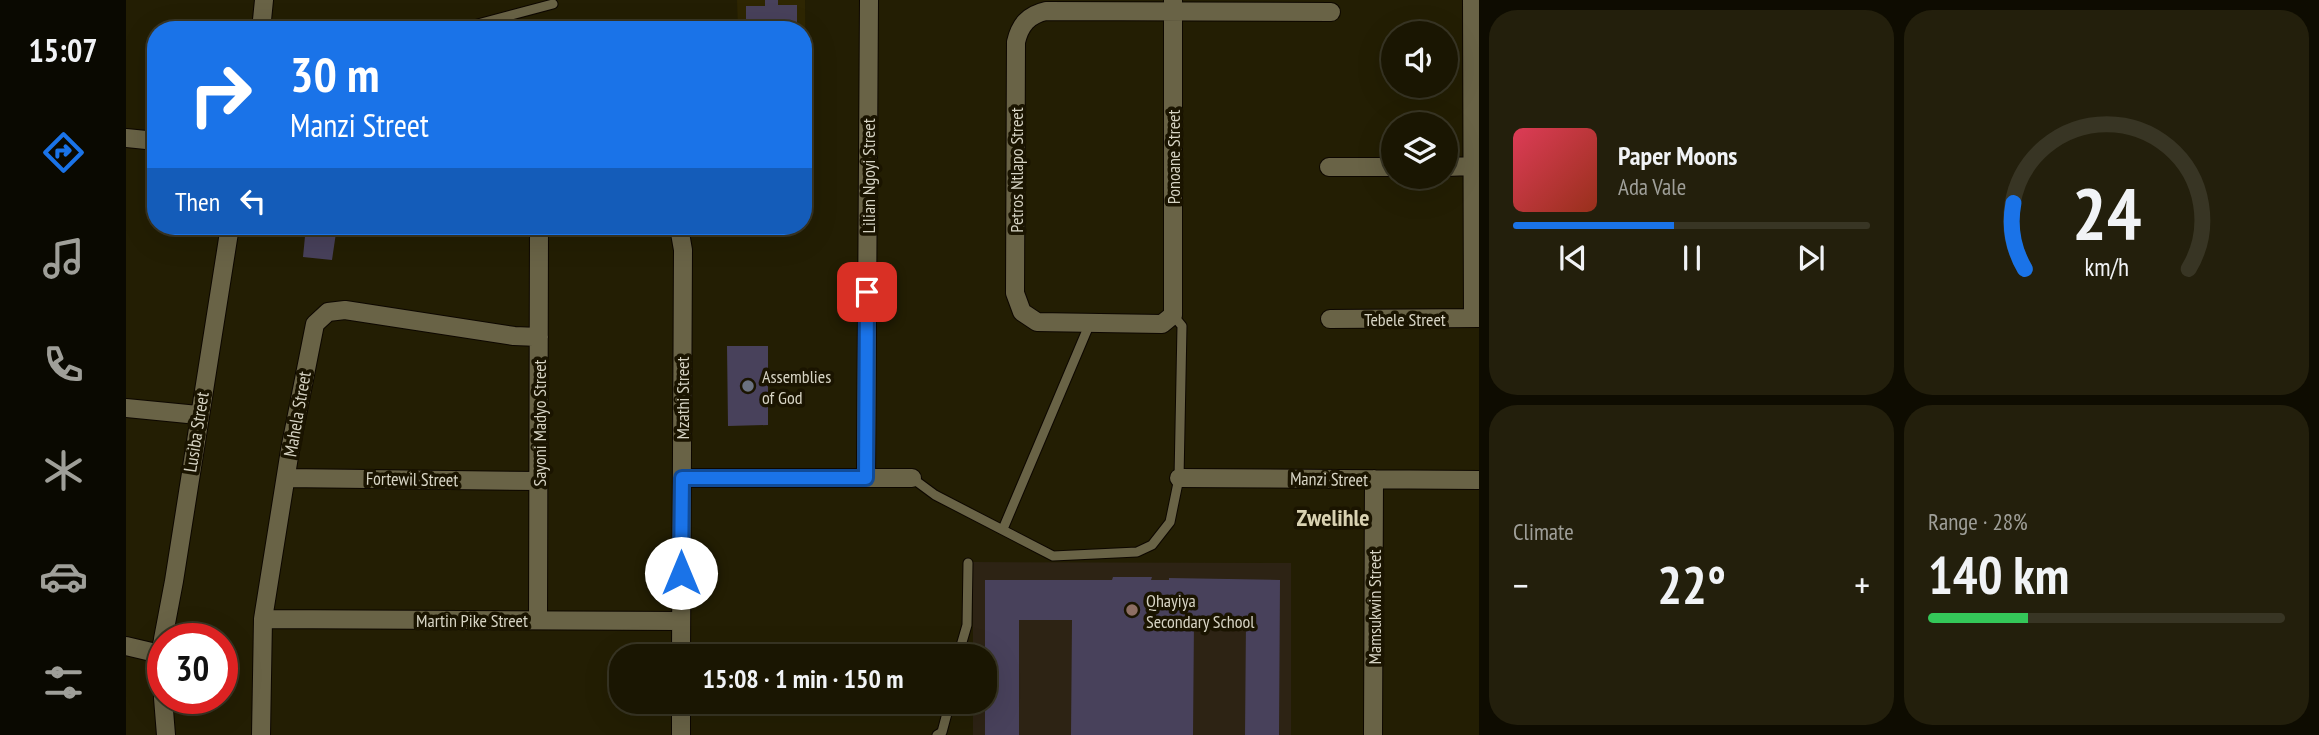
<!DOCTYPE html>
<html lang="en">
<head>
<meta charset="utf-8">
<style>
	:root { --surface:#1a1602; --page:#231f0c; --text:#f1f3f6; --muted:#9f9f99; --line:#383524; --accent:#1a73e8 }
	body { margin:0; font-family:"PT Sans Narrow",sans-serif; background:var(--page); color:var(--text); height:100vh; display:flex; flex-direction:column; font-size:26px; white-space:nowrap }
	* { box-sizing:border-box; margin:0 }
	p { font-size:23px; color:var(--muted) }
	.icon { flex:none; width:38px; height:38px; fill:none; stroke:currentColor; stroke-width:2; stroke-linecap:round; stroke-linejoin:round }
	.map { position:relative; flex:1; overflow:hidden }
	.sheet { display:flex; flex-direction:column; gap:10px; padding:10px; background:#0e0c01; width:840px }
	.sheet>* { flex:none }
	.banner { position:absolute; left:21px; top:21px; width:665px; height:214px; border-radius:28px; box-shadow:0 7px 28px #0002,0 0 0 2px var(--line); background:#1a73e8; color:#fff; overflow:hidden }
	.fabs { position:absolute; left:1255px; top:21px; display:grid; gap:14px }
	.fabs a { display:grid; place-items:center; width:77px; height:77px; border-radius:50%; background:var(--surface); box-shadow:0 7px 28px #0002,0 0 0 2px var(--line); font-size:35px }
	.speed { position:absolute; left:21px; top:623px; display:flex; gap:14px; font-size:35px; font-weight:700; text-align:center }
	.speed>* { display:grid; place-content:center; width:91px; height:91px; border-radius:50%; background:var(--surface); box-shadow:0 7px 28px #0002,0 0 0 2px var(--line); line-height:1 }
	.speed .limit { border:10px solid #d22; background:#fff; color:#111 }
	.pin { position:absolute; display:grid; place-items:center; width:60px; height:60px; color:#fff; margin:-30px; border-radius:14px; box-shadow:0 4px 10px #0006 }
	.me { position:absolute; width:77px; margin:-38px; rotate:0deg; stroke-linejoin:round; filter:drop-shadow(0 0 5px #0008) }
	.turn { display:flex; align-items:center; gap:24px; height:147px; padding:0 28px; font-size:32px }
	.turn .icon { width:91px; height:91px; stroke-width:2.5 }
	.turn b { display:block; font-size:49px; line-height:60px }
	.then { display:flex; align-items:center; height:66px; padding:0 28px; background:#0003; gap:14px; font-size:26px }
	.big { font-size:52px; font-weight:700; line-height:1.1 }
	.sheet .tile { flex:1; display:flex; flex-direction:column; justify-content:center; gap:10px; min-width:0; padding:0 24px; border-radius:28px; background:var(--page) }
	.sheet .dial { align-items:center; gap:0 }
	.dial svg { height:182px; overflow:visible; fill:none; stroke:var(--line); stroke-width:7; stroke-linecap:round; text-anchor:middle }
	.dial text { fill:var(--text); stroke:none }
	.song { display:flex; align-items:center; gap:21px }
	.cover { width:84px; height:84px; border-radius:10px; background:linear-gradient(135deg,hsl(350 70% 55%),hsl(10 70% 35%)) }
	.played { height:7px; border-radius:4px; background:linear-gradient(90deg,var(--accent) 45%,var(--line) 45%) }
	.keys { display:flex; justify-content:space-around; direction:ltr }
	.heat { display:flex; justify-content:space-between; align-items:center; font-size:38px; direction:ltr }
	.charge { height:10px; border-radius:5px; background:linear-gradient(90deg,#34c759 28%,var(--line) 0) }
	.sheet .tiles { flex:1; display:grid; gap:10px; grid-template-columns:repeat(2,1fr) }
	.trip { position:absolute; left:483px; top:644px; width:388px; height:70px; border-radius:28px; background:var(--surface); box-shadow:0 7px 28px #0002,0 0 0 2px var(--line); font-weight:700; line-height:70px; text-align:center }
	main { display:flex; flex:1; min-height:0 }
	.menu { display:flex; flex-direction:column; width:126px; justify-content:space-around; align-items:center; background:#0a0901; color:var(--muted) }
	.menu .icon { width:49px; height:49px }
	.menu .on { color:var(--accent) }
	.menu b { font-size:32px; color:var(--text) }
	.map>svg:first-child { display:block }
	.built { fill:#2e2602 }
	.education { fill:#2d2314 }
	.building { fill:#48415b }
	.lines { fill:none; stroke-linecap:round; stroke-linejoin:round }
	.lane-casing { stroke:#0d0700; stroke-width:11 }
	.street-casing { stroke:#0d0700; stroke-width:20 }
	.lane { stroke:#696346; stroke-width:9 }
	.street { stroke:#696346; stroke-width:18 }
	.route-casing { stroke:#114b97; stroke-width:18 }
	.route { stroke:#1a73e8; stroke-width:12 }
	.worship-dot { fill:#6b7280; stroke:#1a1400; stroke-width:2.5 }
	.education-dot { fill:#8d6e63; stroke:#1a1400; stroke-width:2.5 }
	.labels { text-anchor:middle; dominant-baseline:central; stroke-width:7; stroke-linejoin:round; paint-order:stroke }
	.street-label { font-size:18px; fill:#d7d4c4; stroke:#1a1400 }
	.poi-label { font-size:18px; fill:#d7d4c4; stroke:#1a1400; text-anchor:start }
	.district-label { font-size:24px; font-weight:bold; fill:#d9d2b2; stroke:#1a1400 }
</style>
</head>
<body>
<main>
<nav class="menu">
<b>15:07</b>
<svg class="icon on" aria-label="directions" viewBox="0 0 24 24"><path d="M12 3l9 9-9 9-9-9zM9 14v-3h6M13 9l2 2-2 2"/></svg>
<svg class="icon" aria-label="music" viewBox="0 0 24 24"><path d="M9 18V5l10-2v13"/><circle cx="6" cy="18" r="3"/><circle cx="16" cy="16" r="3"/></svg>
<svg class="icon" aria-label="phone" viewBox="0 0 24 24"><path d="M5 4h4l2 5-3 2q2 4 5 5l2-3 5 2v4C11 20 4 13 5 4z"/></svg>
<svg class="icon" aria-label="climate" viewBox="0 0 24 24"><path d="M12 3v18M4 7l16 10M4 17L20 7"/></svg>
<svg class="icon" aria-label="car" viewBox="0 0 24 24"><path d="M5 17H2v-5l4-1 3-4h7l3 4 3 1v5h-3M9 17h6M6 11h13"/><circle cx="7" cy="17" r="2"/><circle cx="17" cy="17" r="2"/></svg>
<svg class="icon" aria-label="filters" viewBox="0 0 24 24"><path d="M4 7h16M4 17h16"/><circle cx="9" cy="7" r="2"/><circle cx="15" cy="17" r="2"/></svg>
</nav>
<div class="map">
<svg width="1353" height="735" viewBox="0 0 1353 735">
	<rect width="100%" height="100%" fill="#231e03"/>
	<path class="built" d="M 611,0 L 679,0 L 680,109 L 677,109 L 677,30 L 612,30 Z"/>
	<path class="education" d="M 847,562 L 1165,563 L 1165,735 L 847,735 L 847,702 L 859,702 L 859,656 L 847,656 Z"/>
	<path class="building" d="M 639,0 L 652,0 L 652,5 L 671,5 L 671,30 L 620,30 L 620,6 L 639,6 Z
		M 180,226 L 211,226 L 206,260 L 177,257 Z
		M 601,346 L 642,346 L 642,425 L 602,426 Z
		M 987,577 L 1026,577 L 1025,580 L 1043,580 L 1043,578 L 1154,580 L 1153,735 L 1119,735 L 1120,620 L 1068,620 L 1067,735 L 945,735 L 946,620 L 893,620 L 893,735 L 859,735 L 859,580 L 986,580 Z"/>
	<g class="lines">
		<g class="lane-casing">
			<path id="lane" d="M 329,30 L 427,4
				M 786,478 L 809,495 L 927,556 L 1011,552 L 1026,545 L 1044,522 L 1053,478 L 1056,326 L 1047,315
				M 877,529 L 964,323
				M 832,656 L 841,625 L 842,563
				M 811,735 L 816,732 L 824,702"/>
		</g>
		<g class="street-casing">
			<path id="street" d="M 1047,0 L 1047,315 L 1036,324 L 911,322 L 896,312 L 889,293 L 890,42 C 894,25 902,15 920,11 L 1205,12
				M 1346,0 L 1347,318
				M 135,30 L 138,0
				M 0,138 L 30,141
				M 1203,167 L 1267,167
				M 1320,167 L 1347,166
				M 550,226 L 554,233 L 557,250 L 555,656
				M 1204,319 L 1353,318
				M 0,408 L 72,415
				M 160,478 L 412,481
				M 556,478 L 786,478
				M 740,478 L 743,0
				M 1053,478 L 1353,480
				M 137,619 L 555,621
				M 412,620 L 413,226
				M 37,639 L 48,581 L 104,226
				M 37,640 L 34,654 L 37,692
				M 0,646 L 34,654
				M 37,698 L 40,735
				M 135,735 L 137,619 L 164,450 L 189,324 L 202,312 L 219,310 L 388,336 L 413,337
				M 555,735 L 555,702
				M 1247,735 L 1248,479"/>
		</g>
		<use href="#lane" class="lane"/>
		<use href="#street" class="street"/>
	</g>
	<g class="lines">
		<g class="route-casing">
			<path id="route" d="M 555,573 L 556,478 L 740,478 L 741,292"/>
		</g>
		<use href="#route" class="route"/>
	</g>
	<circle class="worship-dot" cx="622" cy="386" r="7"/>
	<circle class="education-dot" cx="1006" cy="610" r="7"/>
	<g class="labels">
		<g class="street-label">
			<text transform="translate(1047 157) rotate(-90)">Ponoane Street</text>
			<text transform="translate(890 170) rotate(-90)">Petros Ntlapo Street</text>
			<text transform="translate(742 176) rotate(-90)">Lilian Ngoyi Street</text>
			<text x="1279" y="319">Tebele Street</text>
			<text transform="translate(556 398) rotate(-90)">Mzathi Street</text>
			<text transform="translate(171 414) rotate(-80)">Mahela Street</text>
			<text transform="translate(413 423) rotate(-90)">Sayoni Madyo Street</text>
			<text transform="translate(70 432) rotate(-81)">Lusiba Street</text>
			<text transform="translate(286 479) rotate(1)">Fortewil Street</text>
			<text transform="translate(1203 479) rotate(1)">Manzi Street</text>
			<text transform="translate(1248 607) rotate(-90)">Mamsukwin Street</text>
			<text x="346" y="620">Martin Pike Street</text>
		</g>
		<g class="poi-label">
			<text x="636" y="376">Assemblies<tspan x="636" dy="21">of God</tspan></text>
			<text x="1020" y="600">Qhayiya<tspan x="1020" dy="21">Secondary School</tspan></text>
		</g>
		<g class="district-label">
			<text x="1207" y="517">Zwelihle</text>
		</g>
	</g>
</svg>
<div class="fabs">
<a><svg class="icon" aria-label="sound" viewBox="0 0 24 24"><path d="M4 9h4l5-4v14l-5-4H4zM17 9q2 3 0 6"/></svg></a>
<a><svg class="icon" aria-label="layers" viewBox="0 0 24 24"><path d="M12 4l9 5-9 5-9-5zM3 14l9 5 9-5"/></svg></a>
</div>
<div class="speed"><div class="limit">30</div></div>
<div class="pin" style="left:741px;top:292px;background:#d93025"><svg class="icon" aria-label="arrive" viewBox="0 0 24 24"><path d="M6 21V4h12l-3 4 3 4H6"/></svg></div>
<svg class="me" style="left:555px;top:573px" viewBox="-20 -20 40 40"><circle r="19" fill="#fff"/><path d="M0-13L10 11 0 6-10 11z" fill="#1a73e8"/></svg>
<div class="trip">15:08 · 1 min · 150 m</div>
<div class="banner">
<div class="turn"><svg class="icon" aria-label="right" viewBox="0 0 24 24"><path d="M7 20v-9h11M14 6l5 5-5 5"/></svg><div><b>30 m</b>Manzi Street</div></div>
<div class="then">Then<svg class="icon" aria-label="left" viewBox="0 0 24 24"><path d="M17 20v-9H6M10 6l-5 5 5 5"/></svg></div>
</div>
</div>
<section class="sheet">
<div class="tiles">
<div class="tile">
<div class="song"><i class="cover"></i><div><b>Paper Moons</b><p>Ada Vale</p></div></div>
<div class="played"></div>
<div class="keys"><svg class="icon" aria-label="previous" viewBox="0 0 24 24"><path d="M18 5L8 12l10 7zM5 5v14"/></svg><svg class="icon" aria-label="pause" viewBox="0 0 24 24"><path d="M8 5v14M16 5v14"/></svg><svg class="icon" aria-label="next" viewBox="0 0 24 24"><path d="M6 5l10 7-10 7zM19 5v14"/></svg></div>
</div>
<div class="tile dial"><svg viewBox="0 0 100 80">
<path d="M14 69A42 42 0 1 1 86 69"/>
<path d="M14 69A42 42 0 0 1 9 40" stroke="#1a73e8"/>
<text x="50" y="56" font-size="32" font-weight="700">24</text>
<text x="50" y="72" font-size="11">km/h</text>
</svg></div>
<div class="tile"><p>Climate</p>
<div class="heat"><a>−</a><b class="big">22°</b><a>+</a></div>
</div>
<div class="tile"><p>Range · 28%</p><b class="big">140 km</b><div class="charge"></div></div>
</div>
</section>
</main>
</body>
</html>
